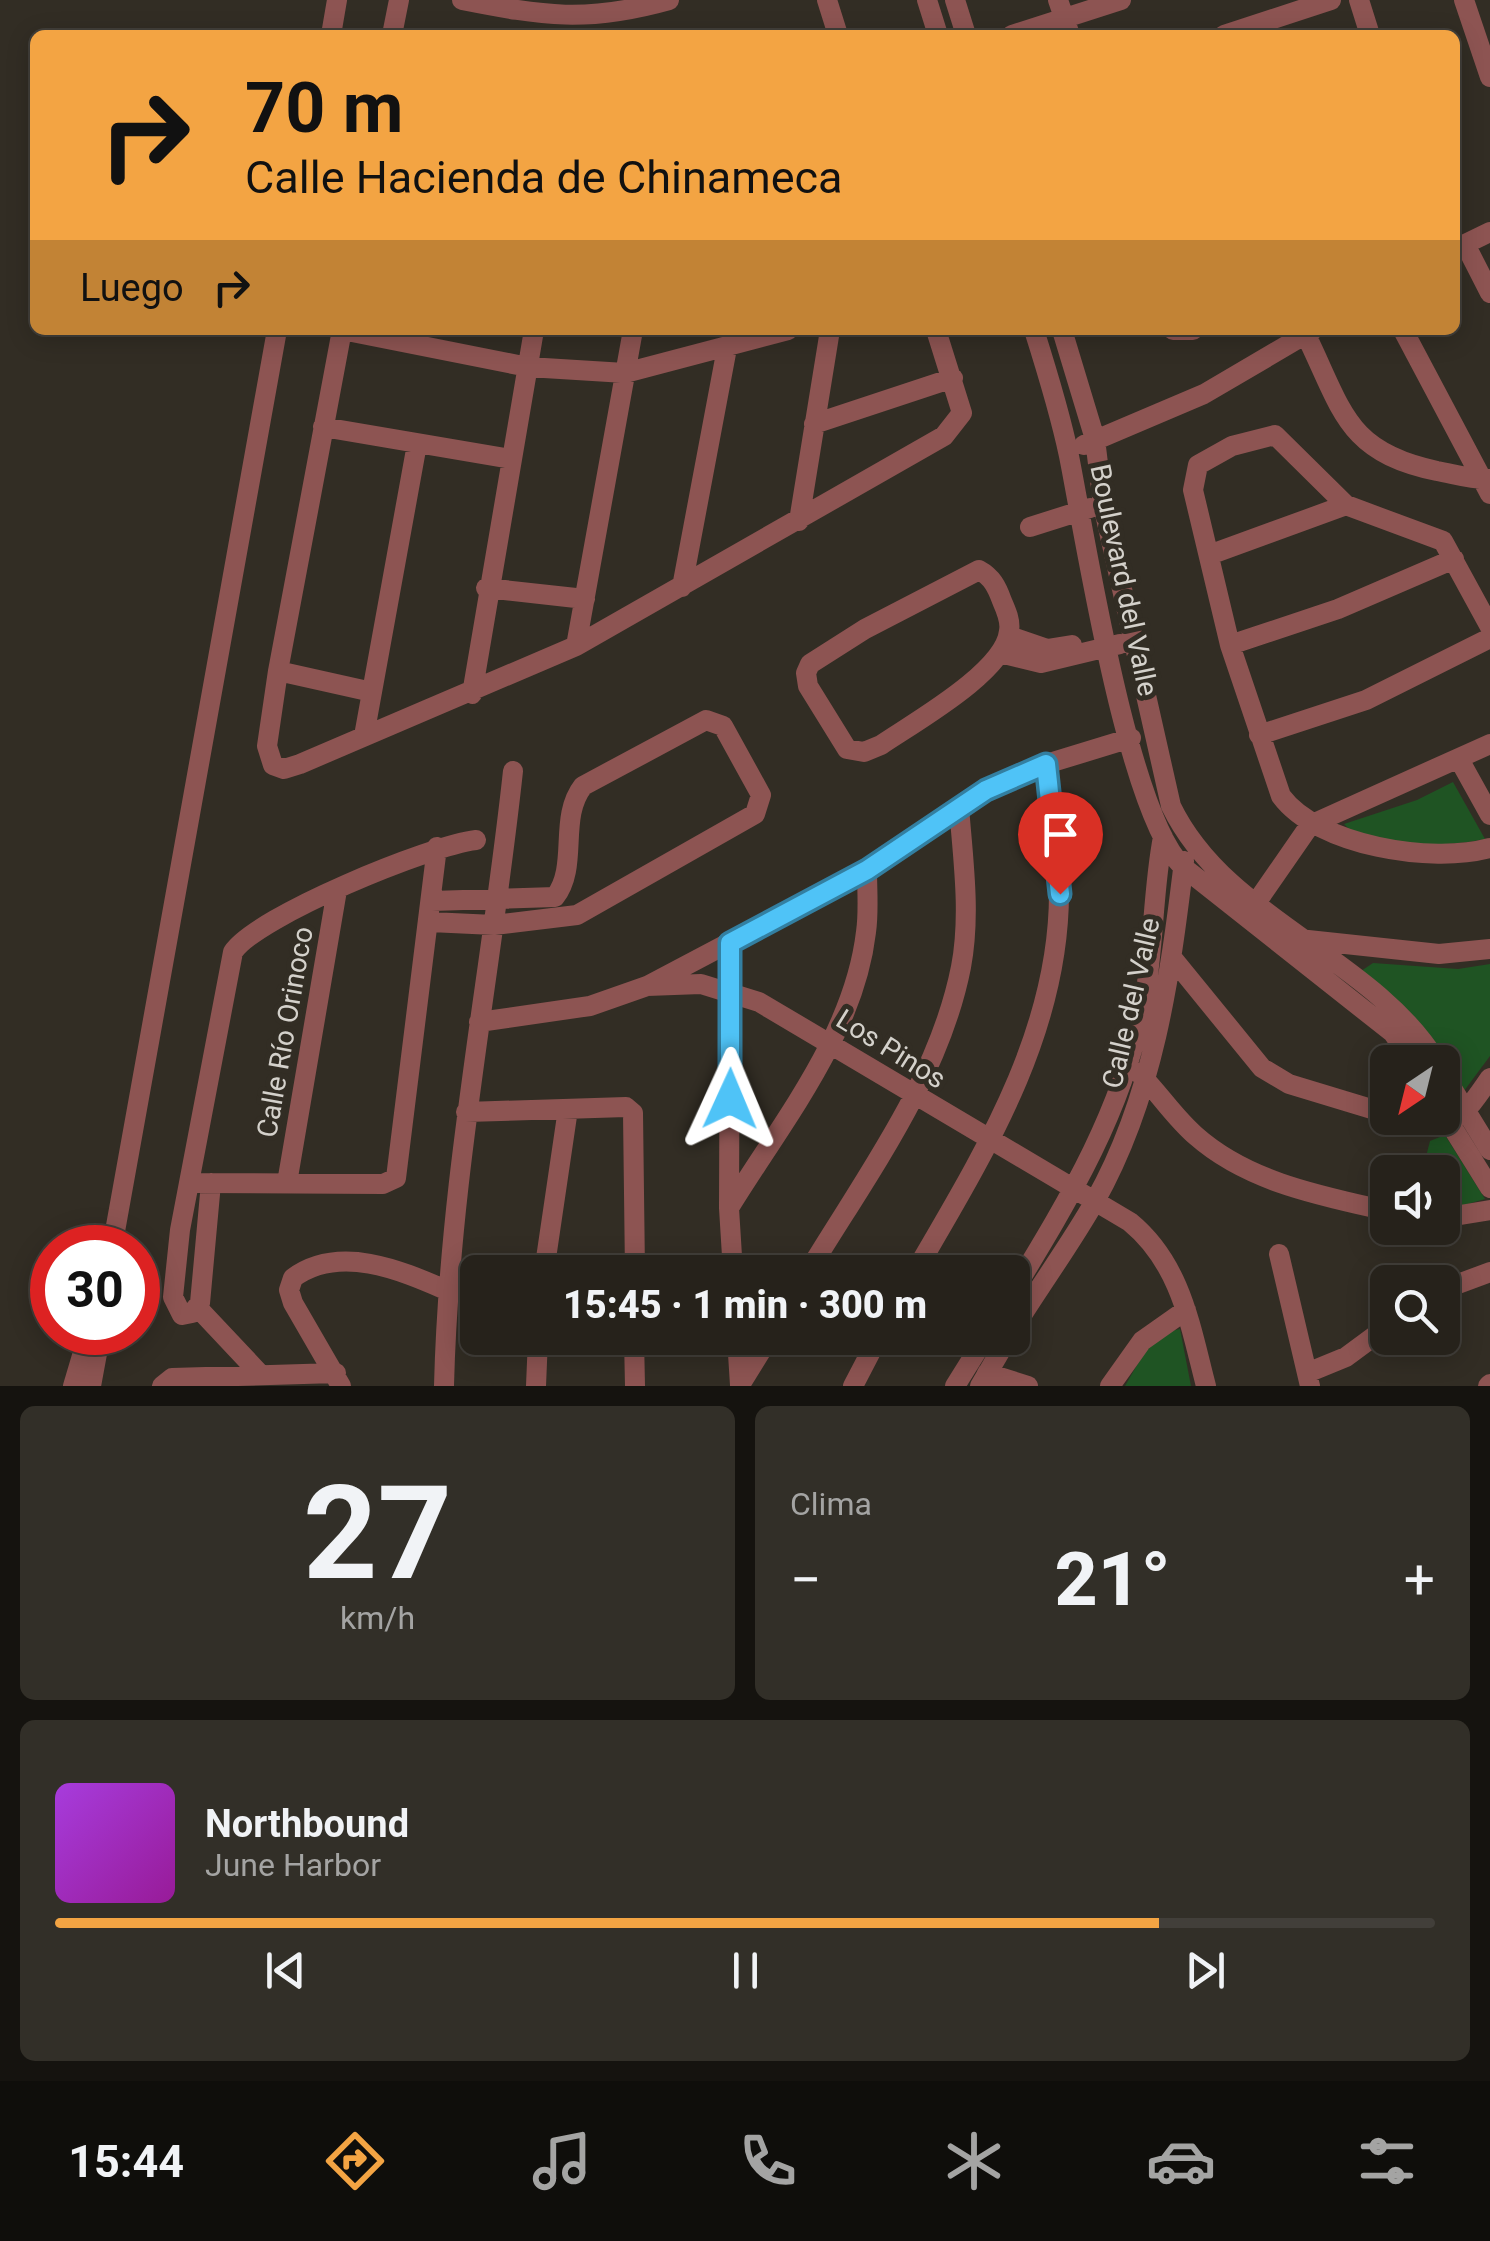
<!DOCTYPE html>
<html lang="es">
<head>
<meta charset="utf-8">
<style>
	:root { --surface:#26221b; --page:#322f28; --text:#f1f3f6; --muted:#a4a4a3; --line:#423f3a; --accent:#f3a443 }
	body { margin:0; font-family:Roboto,sans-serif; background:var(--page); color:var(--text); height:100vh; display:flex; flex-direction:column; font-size:38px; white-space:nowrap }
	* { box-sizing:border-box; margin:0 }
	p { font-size:32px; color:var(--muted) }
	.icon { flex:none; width:55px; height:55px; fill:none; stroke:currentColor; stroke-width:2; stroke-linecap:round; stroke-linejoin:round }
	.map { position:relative; height:1386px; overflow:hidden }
	.details { display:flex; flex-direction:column; gap:20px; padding:20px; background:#15130f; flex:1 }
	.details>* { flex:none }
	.top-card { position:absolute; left:30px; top:30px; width:1430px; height:305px; border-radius:15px; box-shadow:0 5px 25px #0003,0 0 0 2px var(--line); background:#f3a443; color:#111; overflow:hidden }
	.needle { width:65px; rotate:215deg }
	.buttons { position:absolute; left:1370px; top:1045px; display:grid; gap:20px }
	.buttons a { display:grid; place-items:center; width:90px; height:90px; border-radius:15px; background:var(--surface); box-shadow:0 5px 25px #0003,0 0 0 2px var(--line); font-size:50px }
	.speed { position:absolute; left:30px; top:1225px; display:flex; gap:20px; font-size:50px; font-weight:700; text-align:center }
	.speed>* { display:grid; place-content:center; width:130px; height:130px; border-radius:50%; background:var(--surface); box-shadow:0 5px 25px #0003,0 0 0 2px var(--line); line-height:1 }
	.speed .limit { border:15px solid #d22; background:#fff; color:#111 }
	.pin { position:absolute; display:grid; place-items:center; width:85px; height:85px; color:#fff; margin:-102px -42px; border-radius:50% 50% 50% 0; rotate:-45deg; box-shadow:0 0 10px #0007 }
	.pin .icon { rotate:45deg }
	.me { position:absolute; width:110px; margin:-55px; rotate:1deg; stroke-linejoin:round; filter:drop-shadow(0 0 8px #0008) }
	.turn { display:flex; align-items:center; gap:35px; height:210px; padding:0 50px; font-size:45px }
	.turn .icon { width:130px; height:130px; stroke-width:2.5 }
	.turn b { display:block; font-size:70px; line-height:85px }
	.then { display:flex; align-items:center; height:95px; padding:0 50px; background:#0003; gap:20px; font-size:38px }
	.big { font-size:75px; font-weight:800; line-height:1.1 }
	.details .widget { flex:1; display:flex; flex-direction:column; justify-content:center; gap:15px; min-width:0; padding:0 35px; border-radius:15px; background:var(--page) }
	.details .dial { align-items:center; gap:0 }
	.dial b { font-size:130px; line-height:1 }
	.song { display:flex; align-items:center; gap:30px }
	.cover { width:120px; height:120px; border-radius:15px; background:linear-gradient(135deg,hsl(280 70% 55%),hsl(300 70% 35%)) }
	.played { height:10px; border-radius:5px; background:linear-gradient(90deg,var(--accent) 80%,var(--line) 80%) }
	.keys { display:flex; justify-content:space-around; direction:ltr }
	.heat { display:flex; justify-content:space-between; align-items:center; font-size:55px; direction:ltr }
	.details .tiles { flex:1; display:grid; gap:20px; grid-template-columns:1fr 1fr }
	.widget:last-child { grid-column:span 2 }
	.trip { position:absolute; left:460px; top:1255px; width:570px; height:100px; border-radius:15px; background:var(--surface); box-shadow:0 5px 25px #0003,0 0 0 2px var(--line); font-weight:800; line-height:100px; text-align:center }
	.tab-bar { display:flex; height:160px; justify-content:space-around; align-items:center; background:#0f0e0b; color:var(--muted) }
	.tab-bar .icon { width:70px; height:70px }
	.tab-bar .on { color:var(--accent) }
	.tab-bar b { font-size:45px; color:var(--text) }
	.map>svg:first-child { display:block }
	.green { fill:#1f5423 }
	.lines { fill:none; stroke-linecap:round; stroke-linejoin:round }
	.minor { stroke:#8d5452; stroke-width:20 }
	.route-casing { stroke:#337fa1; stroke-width:25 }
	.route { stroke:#4fc3f7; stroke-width:18 }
	.labels { text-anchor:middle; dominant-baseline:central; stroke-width:10; stroke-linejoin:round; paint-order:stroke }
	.street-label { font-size:28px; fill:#d4d1cb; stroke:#322d24 }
</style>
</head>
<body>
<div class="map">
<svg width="1490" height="1386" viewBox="0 0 1490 1386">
	<rect width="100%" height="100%" fill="#322d24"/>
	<path class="green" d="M 1453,782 L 1485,839 C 1453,846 1367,852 1344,824 L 1417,800 Z
		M 1373,963 L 1458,969 L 1490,964 L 1490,1056 L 1461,1095 L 1361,971 Z
		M 1445,1135 L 1485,1199 L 1443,1211 L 1442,1172 L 1422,1172 L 1430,1141 Z
		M 1180,1329 L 1191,1386 L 1125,1386 L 1154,1335 Z"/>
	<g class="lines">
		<path class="minor" d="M 462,0 C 543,16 587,23 669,0
			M 827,0 L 838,35
			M 927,0 L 938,35
			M 955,0 L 966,35
			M 1058,0 L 1070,35
			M 1359,0 L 1370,35
			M 1464,0 L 1490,77
			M 331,35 L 337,0
			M 392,35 L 399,0
			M 1012,35 L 1121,0
			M 1224,35 L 1331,0
			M 1465,244 L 1490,293
			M 1455,249 L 1490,232
			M 788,330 L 625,373 L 528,367 L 342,330 L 278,671 L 267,746 L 273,765 L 284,769 L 300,764 L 576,646 L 944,436 L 962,413 L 936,330
			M 1034,330 C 1047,371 1060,413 1069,456 C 1086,542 1128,813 1183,867 L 1393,1033 L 1413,1062
			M 1062,330 L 1095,439 L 1103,505 L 1171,806 C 1226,920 1372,956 1437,1062
			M 1173,330 L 1193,330
			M 1403,330 L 1490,494
			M 1306,335 C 1343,411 1346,452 1437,471 C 1454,474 1472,480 1490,479
			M 814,424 L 953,378
			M 323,427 L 511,459
			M 1084,445 L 1204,394 L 1313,330
			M 799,521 L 830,330
			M 1030,527 L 1090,508
			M 1209,555 L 1346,505
			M 979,570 C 992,577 997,587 1002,601 C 1006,610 1011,621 1009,631 C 1005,672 913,723 881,745 L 864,752 L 847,749 L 808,686 L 806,673 L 810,664 L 865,629 Z
			M 682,587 L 727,348
			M 486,588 L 585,599
			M 1490,627 L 1443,541 L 1346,505 L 1275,435 L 1232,446 L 1198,465 L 1193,490 L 1230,645 L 1281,796 C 1318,846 1432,864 1490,848
			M 1009,636 L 1047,649 L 1072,645
			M 1230,645 L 1338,609 L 1454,559
			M 576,646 L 633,330
			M 1000,653 L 1041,663 L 1120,644
			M 278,671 L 372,692
			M 472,694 L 534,330
			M 1259,735 L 1366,700 L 1490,638
			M 364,736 L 417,444
			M 1460,761 L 1490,815
			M 1256,903 L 1310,825 L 1490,744
			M 430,922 L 494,925 L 577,915 L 755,814 L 761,795 L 723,726 L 706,720 L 583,786 C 558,818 579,866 555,897 L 432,901
			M 1308,940 L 1439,954 L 1490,949
			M 730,943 L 729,1208 L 733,1272
			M 1174,960 L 1262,1068 L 1289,1084 L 1388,1114
			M 647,986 L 701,984 L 759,1002 L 1130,1222 C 1181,1264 1190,1325 1206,1386
			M 479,1022 L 590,1006 L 647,986 L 867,870 L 986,790 L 1046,764 L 1131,738
			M 1442,1072 L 1490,1150
			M 1139,1073 C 1159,1093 1174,1117 1196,1136 C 1248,1182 1321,1196 1388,1211
			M 466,1112 L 626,1107 L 633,1113 L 635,1272
			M 1444,1114 L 1490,1188
			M 1404,1118 C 1455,1129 1462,1119 1490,1078
			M 200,1183 L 383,1184 L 396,1178 L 437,847
			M 211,1183 L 200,1303 L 192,1313 L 182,1315 L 173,1297 L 180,1230 L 233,952 C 257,916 431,845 476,840
			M 287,1183 L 337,890
			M 729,1208 C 781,1123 854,1035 866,932 C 869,912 867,891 867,870
			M 1442,1218 L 1490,1210
			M 112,1248 L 277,330
			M 1279,1254 L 1310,1386
			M 544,1272 L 568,1109
			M 808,1272 C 866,1176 939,1079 961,967 C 971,915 963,859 959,807
			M 915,1272 C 983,1155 1059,1034 1059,893 C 1060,850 1052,806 1046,764
			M 1442,1290 L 1490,1272
			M 1012,1293 C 1070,1198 1125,1107 1145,996 C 1154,943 1153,889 1163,837
			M 198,1308 L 261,1375
			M 1012,1331 C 1039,1287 1070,1245 1095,1201 C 1154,1096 1170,978 1184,861
			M 634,1338 L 635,1386
			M 737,1338 L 740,1385
			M 987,1373 L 1028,1386
			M 1307,1373 L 1346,1357 L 1388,1326
			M 740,1385 L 769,1338
			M 73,1386 L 89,1332
			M 91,1386 L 101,1332
			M 162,1386 L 172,1378 L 336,1373
			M 341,1386 L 293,1303 L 289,1290 L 293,1278 C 339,1244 400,1270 446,1290
			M 444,1386 C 449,1179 491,976 513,771
			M 536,1386 L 538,1338
			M 853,1386 L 878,1338
			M 955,1386 L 985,1338
			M 980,1386 L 1008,1338
			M 1110,1386 L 1142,1341 L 1186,1310
			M 1488,1386 L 1490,1384"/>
	</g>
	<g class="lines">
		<g class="route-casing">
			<path id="route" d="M 730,1099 L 730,943 L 867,870 L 986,790 L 1046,764 L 1060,894"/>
		</g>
		<use href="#route" class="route"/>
	</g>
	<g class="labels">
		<g class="street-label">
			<text transform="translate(1124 580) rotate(78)">Boulevard del Valle</text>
			<text transform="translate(1131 1003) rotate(-77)">Calle del Valle</text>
			<text transform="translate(285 1032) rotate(-80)">Calle Río Orinoco</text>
			<text transform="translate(891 1049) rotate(32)">Los Pinos</text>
		</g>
	</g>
</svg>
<div class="buttons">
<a><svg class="needle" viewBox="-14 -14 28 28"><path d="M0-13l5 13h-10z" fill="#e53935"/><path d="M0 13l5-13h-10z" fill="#a4a4a3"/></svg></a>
<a><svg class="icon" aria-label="sound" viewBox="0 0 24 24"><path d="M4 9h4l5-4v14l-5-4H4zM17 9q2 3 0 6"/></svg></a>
<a><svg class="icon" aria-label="search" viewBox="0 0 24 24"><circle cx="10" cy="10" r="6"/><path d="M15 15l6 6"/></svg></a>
</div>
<div class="speed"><div class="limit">30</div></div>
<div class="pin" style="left:1060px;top:894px;background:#d93025"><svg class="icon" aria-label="arrive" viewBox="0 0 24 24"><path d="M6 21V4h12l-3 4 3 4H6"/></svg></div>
<svg class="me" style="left:730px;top:1099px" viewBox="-20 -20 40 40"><path d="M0-17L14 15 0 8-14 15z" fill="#4fc3f7" stroke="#fff" stroke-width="4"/></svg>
<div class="trip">15:45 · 1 min · 300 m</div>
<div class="top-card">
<div class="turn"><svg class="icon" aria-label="right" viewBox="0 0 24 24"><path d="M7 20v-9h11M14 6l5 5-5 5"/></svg><div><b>70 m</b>Calle Hacienda de Chinameca</div></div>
<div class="then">Luego<svg class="icon" aria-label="right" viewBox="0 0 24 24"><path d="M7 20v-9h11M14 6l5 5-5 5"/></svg></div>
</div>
</div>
<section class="details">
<div class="tiles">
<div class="widget dial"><b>27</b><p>km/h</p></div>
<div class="widget"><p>Clima</p>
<div class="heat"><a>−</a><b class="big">21°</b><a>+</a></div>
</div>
<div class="widget">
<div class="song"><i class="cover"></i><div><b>Northbound</b><p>June Harbor</p></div></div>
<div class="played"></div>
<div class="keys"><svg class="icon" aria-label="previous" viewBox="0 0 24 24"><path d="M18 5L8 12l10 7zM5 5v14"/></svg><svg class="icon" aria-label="pause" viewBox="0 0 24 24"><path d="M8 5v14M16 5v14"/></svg><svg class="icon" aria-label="next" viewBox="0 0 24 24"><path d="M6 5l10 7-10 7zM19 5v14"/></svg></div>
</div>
</div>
</section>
<nav class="tab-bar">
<b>15:44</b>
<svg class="icon on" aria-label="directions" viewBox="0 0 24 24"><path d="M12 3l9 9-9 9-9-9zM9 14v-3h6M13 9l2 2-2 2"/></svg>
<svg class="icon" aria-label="music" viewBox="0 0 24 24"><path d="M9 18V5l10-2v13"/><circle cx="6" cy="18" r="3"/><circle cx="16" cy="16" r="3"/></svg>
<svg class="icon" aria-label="phone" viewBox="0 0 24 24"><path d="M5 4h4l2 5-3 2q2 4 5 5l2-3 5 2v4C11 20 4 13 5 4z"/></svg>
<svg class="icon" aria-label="climate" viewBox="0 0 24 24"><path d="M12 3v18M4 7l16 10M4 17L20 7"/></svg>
<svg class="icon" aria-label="car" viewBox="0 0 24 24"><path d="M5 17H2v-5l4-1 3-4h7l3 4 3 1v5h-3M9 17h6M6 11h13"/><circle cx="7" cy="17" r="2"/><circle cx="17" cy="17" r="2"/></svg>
<svg class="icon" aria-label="filters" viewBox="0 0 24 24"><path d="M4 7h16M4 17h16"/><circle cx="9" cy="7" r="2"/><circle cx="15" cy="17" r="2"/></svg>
</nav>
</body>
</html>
